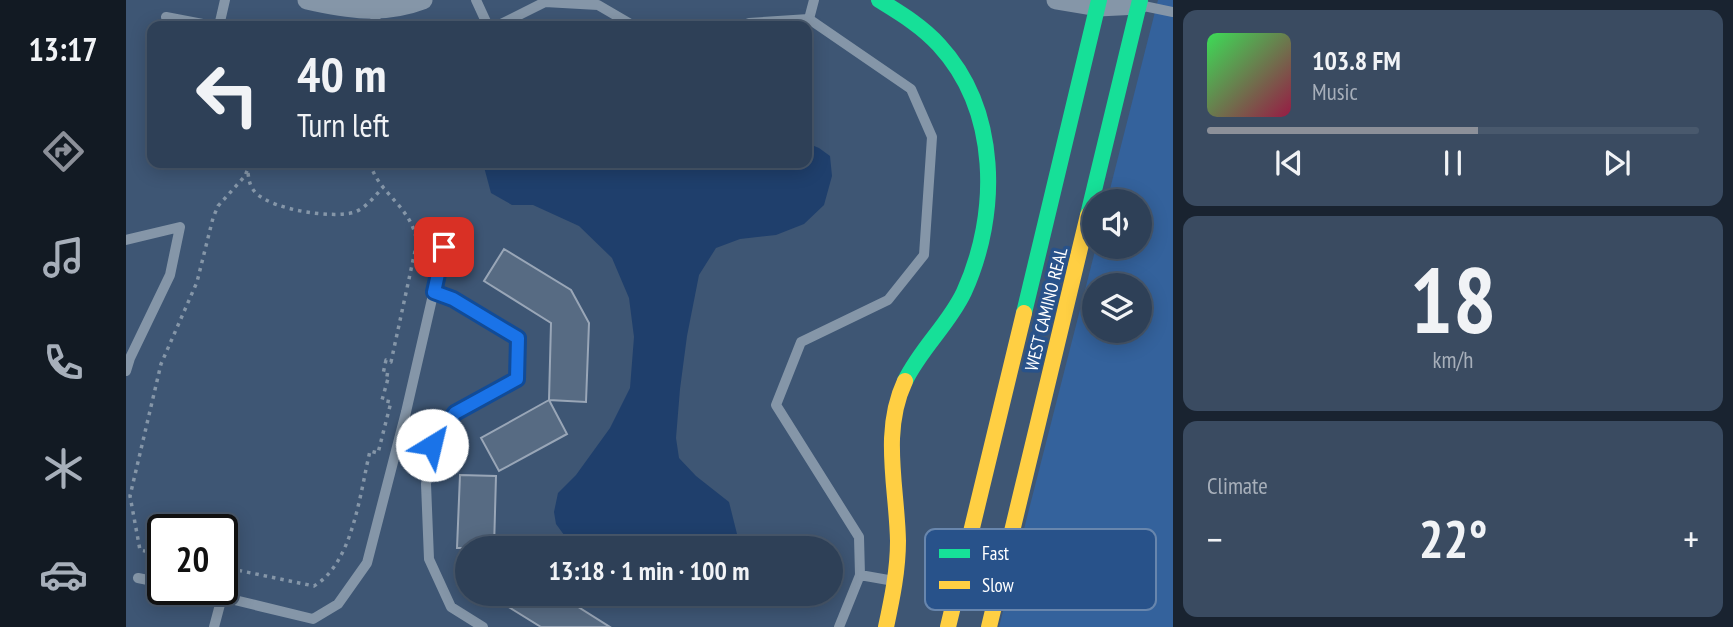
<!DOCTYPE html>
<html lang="en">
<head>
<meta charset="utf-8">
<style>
	:root { --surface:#2e4057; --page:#3a4b61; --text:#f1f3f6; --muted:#a7afba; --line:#49596d; --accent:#8c9099 }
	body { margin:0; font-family:"PT Sans Narrow",sans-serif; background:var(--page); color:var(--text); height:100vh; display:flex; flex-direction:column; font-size:26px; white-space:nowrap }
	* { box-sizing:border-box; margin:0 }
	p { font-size:23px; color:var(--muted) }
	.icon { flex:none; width:38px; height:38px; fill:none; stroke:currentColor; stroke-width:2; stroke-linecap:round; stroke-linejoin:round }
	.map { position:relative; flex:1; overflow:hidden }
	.panel { display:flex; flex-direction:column; gap:10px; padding:10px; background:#192330; width:560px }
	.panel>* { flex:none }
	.hud { position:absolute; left:21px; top:21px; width:665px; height:147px; border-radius:14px; box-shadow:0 4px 18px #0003,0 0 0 2px var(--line); background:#2e4057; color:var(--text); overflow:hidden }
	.buttons { position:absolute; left:956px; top:189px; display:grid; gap:14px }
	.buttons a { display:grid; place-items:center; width:70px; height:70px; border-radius:50%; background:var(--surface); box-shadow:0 4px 18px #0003,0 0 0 2px var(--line); font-size:35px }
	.speed { position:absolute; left:21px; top:514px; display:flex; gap:14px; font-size:35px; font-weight:700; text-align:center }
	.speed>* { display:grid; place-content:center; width:91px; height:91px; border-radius:50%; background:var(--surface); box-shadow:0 4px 18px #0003,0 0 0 2px var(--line); line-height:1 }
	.speed .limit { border:4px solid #111; border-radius:10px; background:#fff; color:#111 }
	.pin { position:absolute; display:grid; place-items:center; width:60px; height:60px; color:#fff; margin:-30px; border-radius:14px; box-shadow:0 4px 10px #0006 }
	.me { position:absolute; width:77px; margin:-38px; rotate:36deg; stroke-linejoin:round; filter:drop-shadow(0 0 5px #0008) }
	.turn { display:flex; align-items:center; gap:24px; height:147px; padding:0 35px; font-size:32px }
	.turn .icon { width:91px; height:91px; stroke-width:2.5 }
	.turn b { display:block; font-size:49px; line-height:60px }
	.big { font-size:52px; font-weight:600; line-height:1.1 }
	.panel .widget { flex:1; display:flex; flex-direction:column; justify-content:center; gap:10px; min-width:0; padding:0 24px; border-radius:14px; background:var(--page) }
	.panel .dial { align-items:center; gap:0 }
	.dial b { font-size:91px; line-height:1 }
	.song { display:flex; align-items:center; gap:21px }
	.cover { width:84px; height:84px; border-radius:10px; background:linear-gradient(135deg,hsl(130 70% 55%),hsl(340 70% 35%)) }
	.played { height:7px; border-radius:4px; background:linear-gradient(90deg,var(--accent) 55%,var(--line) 55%) }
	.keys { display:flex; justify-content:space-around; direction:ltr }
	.heat { display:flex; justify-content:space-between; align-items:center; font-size:38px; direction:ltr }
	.trip { position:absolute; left:329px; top:536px; width:388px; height:70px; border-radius:35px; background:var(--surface); box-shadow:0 4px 18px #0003,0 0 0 2px var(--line); font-weight:600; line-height:70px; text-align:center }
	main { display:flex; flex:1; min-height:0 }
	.dock { display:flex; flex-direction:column; width:126px; justify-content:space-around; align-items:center; background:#121a23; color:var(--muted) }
	.dock .icon { width:49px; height:49px }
	.dock .on { color:var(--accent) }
	.dock b { font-size:32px; color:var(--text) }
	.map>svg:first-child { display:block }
	.green { fill:#34629c; fill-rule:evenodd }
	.water { fill:#1f3f6c }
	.building { fill:#576b83; stroke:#99a6b7; stroke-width:2 }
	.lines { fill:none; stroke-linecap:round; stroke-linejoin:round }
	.path { stroke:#8596a8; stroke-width:3.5; stroke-dasharray:3.5 5; stroke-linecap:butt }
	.lane { stroke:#8596a8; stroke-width:10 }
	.street { stroke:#8596a8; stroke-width:19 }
	.fast { stroke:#16e098; stroke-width:16 }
	.slow { stroke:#ffcf43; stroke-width:16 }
	.route-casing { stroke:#114b97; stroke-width:18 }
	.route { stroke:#1a73e8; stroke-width:12 }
	.labels { text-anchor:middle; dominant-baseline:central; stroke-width:7; stroke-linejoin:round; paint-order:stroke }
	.street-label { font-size:18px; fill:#fff; stroke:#28528a }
	.key { fill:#28528a; stroke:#6886ad; stroke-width:2 }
	.key-label { font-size:19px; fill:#fff }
</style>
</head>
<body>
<main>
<nav class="dock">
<b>13:17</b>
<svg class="icon on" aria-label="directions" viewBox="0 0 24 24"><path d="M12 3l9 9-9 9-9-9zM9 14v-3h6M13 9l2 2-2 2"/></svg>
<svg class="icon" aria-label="music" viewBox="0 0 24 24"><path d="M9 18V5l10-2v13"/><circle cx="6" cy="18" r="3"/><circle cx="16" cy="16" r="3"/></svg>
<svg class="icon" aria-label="phone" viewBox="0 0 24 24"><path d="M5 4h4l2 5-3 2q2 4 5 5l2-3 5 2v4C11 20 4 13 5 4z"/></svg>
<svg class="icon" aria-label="climate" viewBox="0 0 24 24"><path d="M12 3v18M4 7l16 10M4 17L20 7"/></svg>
<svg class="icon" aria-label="car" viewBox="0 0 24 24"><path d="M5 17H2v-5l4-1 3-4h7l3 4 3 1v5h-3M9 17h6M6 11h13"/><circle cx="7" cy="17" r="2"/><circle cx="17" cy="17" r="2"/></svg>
</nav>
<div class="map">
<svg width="1047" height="627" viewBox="0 0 1047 627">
	<rect width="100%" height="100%" fill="#3e5674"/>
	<path class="green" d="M 1032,0 L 1047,0 L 1047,627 L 873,627 L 970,247 L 1013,247 L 1013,201 L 981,201 ZM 968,285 L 1013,285 L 1013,331 L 968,331 Z"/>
	<path class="water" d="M 681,143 L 693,148 L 704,156 L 706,176 L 698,205 L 678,224 L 650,235 L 614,239 L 590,248 L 573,275 L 561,336 L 554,389 L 550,438 L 553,458 L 570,476 L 603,502 L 613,542 L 612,548 L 452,548 L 441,539 L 430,524 L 428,512 L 432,493 L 450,475 L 484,428 L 504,388 L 508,337 L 503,298 L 486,258 L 453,226 L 407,205 L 386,205 L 365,193 L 358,167 L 361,163 L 681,163 Z"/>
	<path class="building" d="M 378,249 L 445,290 L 463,323 L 460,402 L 423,400 L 425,323 L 358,281 Z
		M 423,400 L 441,434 L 373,471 L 355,438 Z
		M 334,475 L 370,476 L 368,548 L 331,548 Z
		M 360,593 L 430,593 L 484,627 L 415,627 Z"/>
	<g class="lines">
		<path class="path" d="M 122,173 C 123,181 124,187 130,193 C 147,210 207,219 229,212 C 241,207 249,196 257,187
			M 37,555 L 14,550 L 4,496 L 35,364 L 71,282 L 87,218 L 92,206 L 119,176 L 124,163
			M 96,567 L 188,586 C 227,563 234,493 244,451 L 252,453 L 265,402 L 256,400 L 263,375 L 257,374 L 260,360 L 265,362 L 291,242 C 285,205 253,195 244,163"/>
		<path class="lane" d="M 350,0 L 362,26
			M 1013,5 L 1047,12
			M 40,17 L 87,26
			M 683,19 L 785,89 L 806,137 L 798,255 L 762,300 L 675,342 L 650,405 L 733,537 L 734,575 L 768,581
			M 93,26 L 99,0
			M 249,26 L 250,10
			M 371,26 L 419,2 L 472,5 L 508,26
			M 616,26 L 623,23 L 683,19 L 688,0
			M 0,240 L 54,227 L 44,275 L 4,358 L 0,371
			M 308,292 L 327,299 L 392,338 L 391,379 L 329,413 L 306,445 L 300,484 L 303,559 L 325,607 L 357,627
			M 12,578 L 37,583
			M 64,590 L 96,597 L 88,627
			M 96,597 L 187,619 L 212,604 L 241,563 L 280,412 L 318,247
			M 713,627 L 734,575"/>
		<path class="street" d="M 181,0 C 221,9 258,15 297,0
			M 930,0 L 972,7 L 1013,5"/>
		<path class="fast" d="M 753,0 C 774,13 796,26 813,45 C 873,110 874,213 838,292 C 823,324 795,348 779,381
			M 962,215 L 1014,0
			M 898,313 L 973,0"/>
		<path class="slow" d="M 760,627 C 766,599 772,570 772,541 C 771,487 755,432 779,381
			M 822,627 L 898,313
			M 863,627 L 962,215"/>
	</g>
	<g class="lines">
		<g class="route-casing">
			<path id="route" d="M 306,445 L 329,413 L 391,379 L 392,338 L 327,299 L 308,292 L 318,247"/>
		</g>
		<use href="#route" class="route"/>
	</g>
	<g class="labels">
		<g class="street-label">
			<text transform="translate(920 309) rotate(-76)">WEST CAMINO REAL</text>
		</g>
	</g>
	<rect x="799" y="529" width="231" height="81" rx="10" class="key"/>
	<rect x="813" y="549" width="31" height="9" fill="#16e098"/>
	<rect x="813" y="581" width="31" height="8" fill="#ffcf43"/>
	<g class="key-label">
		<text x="856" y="560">Fast</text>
		<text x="856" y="592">Slow</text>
	</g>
</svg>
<div class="buttons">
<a><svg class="icon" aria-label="sound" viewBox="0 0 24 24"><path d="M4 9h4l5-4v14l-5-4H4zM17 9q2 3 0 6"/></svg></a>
<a><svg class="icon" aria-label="layers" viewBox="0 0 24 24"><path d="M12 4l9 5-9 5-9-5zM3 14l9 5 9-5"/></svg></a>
</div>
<div class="speed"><div class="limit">20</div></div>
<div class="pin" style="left:318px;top:247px;background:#d93025"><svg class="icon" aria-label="arrive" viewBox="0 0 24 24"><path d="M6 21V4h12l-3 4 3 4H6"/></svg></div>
<svg class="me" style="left:306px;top:445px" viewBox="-20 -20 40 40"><circle r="19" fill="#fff"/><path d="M0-13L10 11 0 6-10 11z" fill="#1a73e8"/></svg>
<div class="trip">13:18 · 1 min · 100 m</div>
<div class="hud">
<div class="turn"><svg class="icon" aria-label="left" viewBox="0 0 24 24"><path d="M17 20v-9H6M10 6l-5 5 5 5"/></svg><div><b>40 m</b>Turn left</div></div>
</div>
</div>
<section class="panel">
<div class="widget">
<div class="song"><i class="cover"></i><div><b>103.8 FM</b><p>Music</p></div></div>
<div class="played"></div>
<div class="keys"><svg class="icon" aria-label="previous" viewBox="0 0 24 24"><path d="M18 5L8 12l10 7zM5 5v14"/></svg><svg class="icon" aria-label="pause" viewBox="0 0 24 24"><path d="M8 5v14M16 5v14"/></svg><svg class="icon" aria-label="next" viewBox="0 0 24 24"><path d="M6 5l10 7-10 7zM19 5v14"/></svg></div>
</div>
<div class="widget dial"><b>18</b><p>km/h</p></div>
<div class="widget"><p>Climate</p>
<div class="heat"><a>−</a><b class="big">22°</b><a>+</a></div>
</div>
</section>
</main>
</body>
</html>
